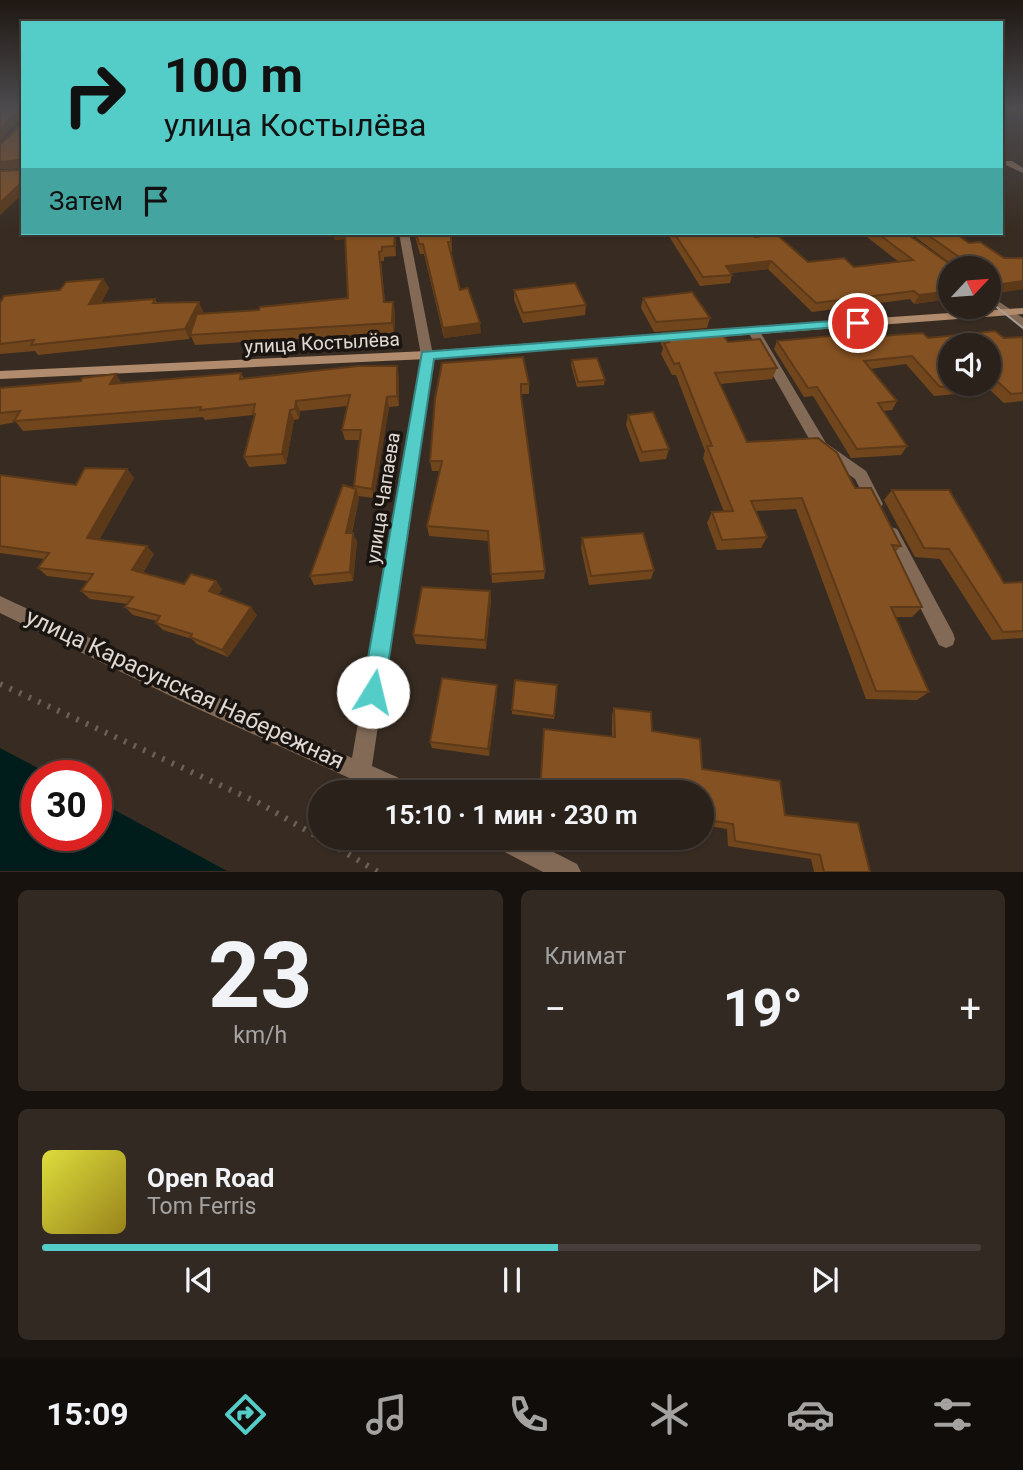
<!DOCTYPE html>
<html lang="ru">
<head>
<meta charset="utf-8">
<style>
	:root { --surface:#2a211a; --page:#322923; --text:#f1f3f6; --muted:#a5a3a2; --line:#463e39; --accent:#54cdc8 }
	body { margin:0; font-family:Roboto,sans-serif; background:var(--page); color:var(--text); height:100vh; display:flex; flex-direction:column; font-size:26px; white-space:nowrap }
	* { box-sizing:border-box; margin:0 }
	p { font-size:23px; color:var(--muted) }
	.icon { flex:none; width:38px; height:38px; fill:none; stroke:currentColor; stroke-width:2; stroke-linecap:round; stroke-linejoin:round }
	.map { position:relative; height:872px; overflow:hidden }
	.drawer { display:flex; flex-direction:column; gap:18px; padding:18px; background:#17120e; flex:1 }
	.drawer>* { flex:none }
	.guide { position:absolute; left:21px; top:21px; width:982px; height:214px; border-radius:0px; box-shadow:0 2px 5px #0004,0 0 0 2px var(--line); background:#54cdc8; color:#111; overflow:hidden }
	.needle { width:46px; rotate:64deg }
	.fabs { position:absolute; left:938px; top:256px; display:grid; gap:14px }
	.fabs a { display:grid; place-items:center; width:63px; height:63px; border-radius:50%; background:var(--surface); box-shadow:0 2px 5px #0004,0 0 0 2px var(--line); font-size:35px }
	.speed { position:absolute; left:21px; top:760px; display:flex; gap:14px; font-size:35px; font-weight:700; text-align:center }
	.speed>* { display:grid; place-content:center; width:91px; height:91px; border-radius:50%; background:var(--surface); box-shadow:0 2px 5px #0004,0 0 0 2px var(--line); line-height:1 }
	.speed .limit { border:10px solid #d22; background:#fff; color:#111 }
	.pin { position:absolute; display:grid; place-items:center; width:60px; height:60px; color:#fff; margin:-30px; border:4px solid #fff; border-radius:50%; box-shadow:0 2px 7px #0007 }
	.me { position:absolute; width:77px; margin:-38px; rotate:9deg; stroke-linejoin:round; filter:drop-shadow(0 0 5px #0008) }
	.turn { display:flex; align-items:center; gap:24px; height:147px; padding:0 28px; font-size:32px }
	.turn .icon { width:91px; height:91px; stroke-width:2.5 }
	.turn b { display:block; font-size:49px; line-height:60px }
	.then { display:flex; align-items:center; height:66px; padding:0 28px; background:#0003; gap:14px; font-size:26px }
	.big { font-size:52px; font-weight:700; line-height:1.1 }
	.drawer .tile { flex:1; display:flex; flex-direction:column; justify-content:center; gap:10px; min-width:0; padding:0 24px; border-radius:10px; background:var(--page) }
	.drawer .dial { align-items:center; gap:0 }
	.dial b { font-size:91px; line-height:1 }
	.song { display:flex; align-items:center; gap:21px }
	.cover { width:84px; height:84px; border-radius:10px; background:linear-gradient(135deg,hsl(60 70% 55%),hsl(50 70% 35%)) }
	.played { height:7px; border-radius:4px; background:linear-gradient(90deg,var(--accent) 55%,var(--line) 55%) }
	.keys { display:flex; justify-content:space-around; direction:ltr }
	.heat { display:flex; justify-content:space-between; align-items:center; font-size:38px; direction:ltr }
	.drawer .tiles { flex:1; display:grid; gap:18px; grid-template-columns:1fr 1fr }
	.tile:last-child { grid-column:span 2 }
	.trip { position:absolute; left:308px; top:780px; width:406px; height:70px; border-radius:35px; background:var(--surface); box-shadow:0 2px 5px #0004,0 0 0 2px var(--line); font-weight:700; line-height:70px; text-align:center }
	.tabs { display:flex; height:112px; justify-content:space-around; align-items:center; background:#110d0a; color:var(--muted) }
	.tabs .icon { width:49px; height:49px }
	.tabs .on { color:var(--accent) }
	.tabs b { font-size:32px; color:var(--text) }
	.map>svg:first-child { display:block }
	.water { fill:#001c1b }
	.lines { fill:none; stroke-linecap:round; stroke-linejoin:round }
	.path { stroke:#6b6057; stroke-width:6; stroke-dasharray:2.5 8; stroke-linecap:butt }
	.service { fill:#826a57; fill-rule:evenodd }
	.minor { fill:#826a57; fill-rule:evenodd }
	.tertiary { fill:#826a57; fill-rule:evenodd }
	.secondary { fill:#b08b6d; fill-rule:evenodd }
	.tram { stroke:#a99f98; stroke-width:2 }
	.wall { fill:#72461d }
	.shaded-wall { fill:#5c3918 }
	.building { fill:#845122; stroke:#5c3918; stroke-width:2 }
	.route { fill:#54cdc8; stroke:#378582; stroke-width:2 }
	.labels { text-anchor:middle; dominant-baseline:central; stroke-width:7; stroke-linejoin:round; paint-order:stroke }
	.street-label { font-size:19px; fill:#e1d9d3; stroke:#1b1511 }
	.near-street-label { font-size:23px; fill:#e1d9d3; stroke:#1b1511 }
</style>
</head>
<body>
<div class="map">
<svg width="1023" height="872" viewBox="0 0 1023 872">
	<rect width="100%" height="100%" fill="#382c22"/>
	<path class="water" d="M 0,748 L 51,775 L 37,775 L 37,835 L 96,835 L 96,800 L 227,871 L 0,871 Z"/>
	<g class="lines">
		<path class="path" d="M 0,684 L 259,803 L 320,838
			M 321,838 L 378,872"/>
		<path class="service" d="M 1006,161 L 1012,161 L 1023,168 L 1023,173 L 1006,165 Z
			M 753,326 L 759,330 L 826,443 L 866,471 L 883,504 L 880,508 L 875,510 L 870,508 L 855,479 L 816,451 L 747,330 Z
			M 891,527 L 897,529 L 953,633 L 955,639 L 953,645 L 946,648 L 939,645 L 883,534 L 885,529 Z"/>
		<path class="minor" d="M 989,295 L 1023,318 L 1023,327 L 989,303 Z
			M 427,351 L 433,355 L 372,766 L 415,785 L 418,793 L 382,793 L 185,703 L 0,613 L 0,596 L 199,689 L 352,758 L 421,355 Z
			M 490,838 L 526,838 L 577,864 L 581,872 L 543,872 L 493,846 Z"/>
		<path class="tertiary" d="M 399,233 L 409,233 L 433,355 L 427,359 L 421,355 Z"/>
		<path class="secondary" d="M 1023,308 L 1023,314 L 704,338 L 698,334 L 704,330 Z
			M 680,332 L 684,333 L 684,339 L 427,359 L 0,379 L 0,371 L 427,351 Z"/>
		<path class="tram" d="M 989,301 L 1023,328"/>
	</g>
	<path class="wall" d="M 0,108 L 23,108 L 23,193 L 0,215 L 0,171 L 19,170 L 20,168 L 0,169 L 0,145 L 21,124 L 21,120 L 18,120 Z
		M 1001,108 L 1023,108 L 1023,115 L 1001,116 Z
		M 333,233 L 396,233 L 396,256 L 384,257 L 384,261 L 381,261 L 385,302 L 395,312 L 394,333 L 195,345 L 191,336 L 189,339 L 38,355 L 35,351 L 0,354 L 0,303 L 60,290 L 103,279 L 109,288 L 101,303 L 155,299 L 157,303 L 203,311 L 202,313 L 259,310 L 348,298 L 345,239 L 335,240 Z
		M 414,233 L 451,233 L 452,252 L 451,252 L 460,290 L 481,333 L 444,338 L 424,254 L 420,254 Z
		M 667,233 L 751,233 L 755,237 L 808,262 L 854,267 L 899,262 L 862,233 L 906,233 L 954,267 L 954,266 L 910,233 L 955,233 L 1023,289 L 989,294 L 989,268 L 950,268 L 950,299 L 914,304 L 910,299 L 812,312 L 768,269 L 731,273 L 732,275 L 730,283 L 700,286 Z
		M 514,290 L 586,305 L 585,315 L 523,323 L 514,300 Z
		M 643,298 L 710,318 L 707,328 L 654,332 L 641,308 Z
		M 663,333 L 728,342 L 777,368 L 772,379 L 720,384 L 747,442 L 855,488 L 901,546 L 895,552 L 922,607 L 912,617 L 896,617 L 929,692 L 917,700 L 866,699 L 796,509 L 756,511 L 767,537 L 761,548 L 717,550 L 707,523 L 712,512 L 724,512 L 703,458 L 705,451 L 676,375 L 672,375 L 661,354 L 663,348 L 661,344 Z
		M 866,337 L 1004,338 L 1023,337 L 1023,401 L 1004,403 L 991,391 L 934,396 L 906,364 L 870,369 L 897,401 L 892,410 L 883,411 L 907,446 L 901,455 L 851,458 L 813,396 L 804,397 L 774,349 L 777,341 Z
		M 572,360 L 605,380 L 604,385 L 577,387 L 571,365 Z
		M 442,363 L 529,384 L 529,394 L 521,394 L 545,571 L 544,579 L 492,583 L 489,541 L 429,536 L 427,526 L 440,471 L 432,471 L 430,461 Z
		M 241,373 L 244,379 L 399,376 L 399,406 L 389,407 L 374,498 L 358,496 L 359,498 L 352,533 L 357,542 L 353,581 L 314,585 L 310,576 L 354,488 L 354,486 L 360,440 L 345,440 L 342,430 L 347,406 L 300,411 L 299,419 L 294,420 L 286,464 L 249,467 L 244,457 L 254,417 L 253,415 L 205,420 L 203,417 L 23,431 L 16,422 L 0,425 L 0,388 L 81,381 L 116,374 L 121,383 Z
		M 628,415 L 669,449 L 666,459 L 640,462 L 626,425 Z
		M 127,469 L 134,478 L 99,540 L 154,554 L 143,573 L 184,584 L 222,589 L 218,595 L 257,615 L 228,657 L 197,644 L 192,639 L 163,630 L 156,623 L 157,621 L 133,615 L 125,607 L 128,604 L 90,599 L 81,591 L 88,581 L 47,576 L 38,568 L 44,559 L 0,553 L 0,475 L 76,485 Z
		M 892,490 L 1004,583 L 1023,582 L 1023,638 L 992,640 L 940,559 L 915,557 L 884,500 Z
		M 582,538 L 654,570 L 651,579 L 589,585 L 581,548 Z
		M 490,591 L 491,600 L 486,649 L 416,644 L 413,635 Z
		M 557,685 L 554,719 L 512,714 L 512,710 Z
		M 497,693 L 489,756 L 432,748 L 430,742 Z
		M 614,708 L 652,731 L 702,769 L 785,815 L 870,872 L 814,872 L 811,859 L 728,846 L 727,829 L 702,825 L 702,793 L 612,737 L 612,715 Z
		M 630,838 L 649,838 L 646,842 Z"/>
	<path class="shaded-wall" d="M 14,114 L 18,120 L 0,141 L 0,130 Z
		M 19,160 L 23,167 L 0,169 L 0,162 Z
		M 19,185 L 23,185 L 23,193 L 0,215 L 0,203 Z
		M 333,233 L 345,233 L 347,238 L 335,240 Z
		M 395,233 L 396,233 L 396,256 L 394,246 Z
		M 771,261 L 768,269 L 723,274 L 726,266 Z
		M 103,279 L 109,288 L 95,314 L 89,304 Z
		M 1023,281 L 1023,289 L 989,294 L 989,286 Z
		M 950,291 L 950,299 L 914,304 L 919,295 Z
		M 199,302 L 203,311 L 189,339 L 185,329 Z
		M 393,302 L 395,312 L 394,333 L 392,323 Z
		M 480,323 L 481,333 L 444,338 L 443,328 Z
		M 397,366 L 399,376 L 399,406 L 397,396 Z
		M 116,374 L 122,384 L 110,384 Z
		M 387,397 L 389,407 L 374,498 L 372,489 Z
		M 296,401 L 300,411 L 299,419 L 295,409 Z
		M 290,410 L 294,420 L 286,464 L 282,454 Z
		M 127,469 L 134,478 L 95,547 L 87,538 Z
		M 356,489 L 359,498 L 349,543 L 346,533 Z
		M 353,533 L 357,542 L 353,581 L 350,572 Z
		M 147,546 L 154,554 L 139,579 L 132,570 Z
		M 216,581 L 222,589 L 215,599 L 209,591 Z
		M 490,591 L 491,600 L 486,649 L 485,640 Z
		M 251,607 L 257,615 L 228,657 L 222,650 Z
		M 497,685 L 497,693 L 489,756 L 488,749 Z"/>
	<path class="building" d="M 0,108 L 23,108 L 23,185 L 19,185 L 0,203 L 0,171 L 19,170 L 21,163 L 19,160 L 0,162 L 0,145 L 21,124 L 21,114 L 14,114 L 0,130 Z
		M 345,233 L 395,233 L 394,246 L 382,247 L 382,251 L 379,252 L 384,302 L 393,302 L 392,323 L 190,335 L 197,314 L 259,310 L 260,307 L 348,298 Z
		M 416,233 L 451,233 L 451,242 L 448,242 L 460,290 L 468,288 L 480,323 L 443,328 L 423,244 L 419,244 Z
		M 674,233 L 751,233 L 755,237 L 776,234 L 808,262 L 844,258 L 854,267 L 913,260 L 877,233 L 906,233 L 954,267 L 962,259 L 925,233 L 955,233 L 969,243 L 980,242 L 1004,258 L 1023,258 L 1023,281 L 989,286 L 989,268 L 950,268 L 950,291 L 919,295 L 914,291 L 816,303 L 771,261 L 726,266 L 732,275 L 703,277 Z
		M 103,279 L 89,304 L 155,299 L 153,303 L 199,302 L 185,329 L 31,345 L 34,340 L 0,344 L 0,303 L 4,296 L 60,290 L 66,282 Z
		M 575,283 L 586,305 L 523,313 L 514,290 Z
		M 692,292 L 710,318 L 656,322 L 643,298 Z
		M 719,329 L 728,342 L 760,339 L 777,368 L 715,373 L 747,442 L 818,438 L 837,453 L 855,488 L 871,488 L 901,546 L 892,545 L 922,607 L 891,607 L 929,692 L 876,691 L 802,498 L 751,501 L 767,537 L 722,540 L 712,512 L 733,511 L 707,446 L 712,446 L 679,363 L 674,364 L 664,343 L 669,342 L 663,333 Z
		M 995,331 L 1004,338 L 1023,337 L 1023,393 L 1011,394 L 998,382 L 989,383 L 989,345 L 950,345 L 950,383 L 984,383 L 940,387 L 912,356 L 864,361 L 897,401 L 878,403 L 907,446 L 857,449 L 817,387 L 808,388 L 777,341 L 862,333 L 866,337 L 923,333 L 928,338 Z
		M 523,357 L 529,384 L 521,384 L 521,396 L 545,571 L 491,574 L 488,531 L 427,526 L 442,461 L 430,461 L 435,399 L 442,363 Z
		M 597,358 L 605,380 L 578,382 L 572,360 Z
		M 358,366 L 397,366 L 397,396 L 387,397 L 372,489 L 354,486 L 361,430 L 342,430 L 350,395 L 296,401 L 295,409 L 290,410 L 282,454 L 244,457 L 255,414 L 253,414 L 255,404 L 200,410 L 201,407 L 14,421 L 20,411 L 0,413 L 0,388 L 81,381 L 82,378 L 116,374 L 110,384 L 241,373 L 240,379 Z
		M 653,412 L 669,449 L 642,452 L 628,415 Z
		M 85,468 L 127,469 L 87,538 L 147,546 L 132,570 L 184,584 L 191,574 L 216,581 L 209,591 L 251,607 L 222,650 L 190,637 L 192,634 L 156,623 L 160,616 L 125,607 L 133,597 L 81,591 L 93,574 L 38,568 L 49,553 L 0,546 L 0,475 L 76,485 Z
		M 343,485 L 356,489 L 346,533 L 353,533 L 350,572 L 310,576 Z
		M 892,490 L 949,490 L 1004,583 L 1023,582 L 1023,631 L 1003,632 L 949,549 L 924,548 Z
		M 643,533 L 654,570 L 591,576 L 582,538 Z
		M 422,587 L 490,591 L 485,640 L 413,635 Z
		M 442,678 L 497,685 L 488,749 L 430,742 Z
		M 515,680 L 557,685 L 554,716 L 512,710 Z
		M 614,708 L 651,712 L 652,731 L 700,739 L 702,769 L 780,781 L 785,815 L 858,823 L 870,872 L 824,872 L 820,855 L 735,841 L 733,824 L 702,819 L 702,793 L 540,793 L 544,729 L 615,737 Z"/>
	<linearGradient id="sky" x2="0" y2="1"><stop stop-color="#1f1813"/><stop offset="0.47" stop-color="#4d4b4f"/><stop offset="1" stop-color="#4d4b4f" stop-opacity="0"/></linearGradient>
	<rect width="1023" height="230" fill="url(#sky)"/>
	<path class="route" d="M 858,319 L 865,323 L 863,325 L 434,359 L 384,692 L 381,700 L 373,703 L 365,700 L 362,692 L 422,352 Z"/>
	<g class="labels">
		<g class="street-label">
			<text transform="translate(322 343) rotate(-3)">улица Костылёва</text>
			<text transform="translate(383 498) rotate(-81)">улица Чапаева</text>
		</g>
		<g class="near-street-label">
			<text transform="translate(185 689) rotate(25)">улица Карасунская Набережная</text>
		</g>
	</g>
</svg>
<div class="fabs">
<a><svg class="needle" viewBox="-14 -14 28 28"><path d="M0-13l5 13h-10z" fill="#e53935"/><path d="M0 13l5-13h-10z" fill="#a5a3a2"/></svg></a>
<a><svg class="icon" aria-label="sound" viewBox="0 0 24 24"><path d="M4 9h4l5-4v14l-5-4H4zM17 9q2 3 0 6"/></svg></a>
</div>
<div class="speed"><div class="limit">30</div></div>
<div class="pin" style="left:858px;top:323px;background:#d93025"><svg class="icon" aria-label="arrive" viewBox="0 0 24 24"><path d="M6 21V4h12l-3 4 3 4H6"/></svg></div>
<svg class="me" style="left:373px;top:692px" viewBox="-20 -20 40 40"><circle r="19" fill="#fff"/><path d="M0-13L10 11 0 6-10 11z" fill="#54cdc8"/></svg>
<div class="trip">15:10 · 1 мин · 230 m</div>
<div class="guide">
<div class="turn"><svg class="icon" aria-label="right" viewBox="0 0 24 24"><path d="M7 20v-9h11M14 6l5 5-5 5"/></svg><div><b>100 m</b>улица Костылёва</div></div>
<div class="then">Затем<svg class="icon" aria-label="arrive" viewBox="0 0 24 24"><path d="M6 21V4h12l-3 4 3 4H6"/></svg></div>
</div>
</div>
<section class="drawer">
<div class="tiles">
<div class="tile dial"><b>23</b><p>km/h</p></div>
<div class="tile"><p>Климат</p>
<div class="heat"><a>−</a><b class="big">19°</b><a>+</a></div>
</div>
<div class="tile">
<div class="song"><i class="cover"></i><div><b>Open Road</b><p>Tom Ferris</p></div></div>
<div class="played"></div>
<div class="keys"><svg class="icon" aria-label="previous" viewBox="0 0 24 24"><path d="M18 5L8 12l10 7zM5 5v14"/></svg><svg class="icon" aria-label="pause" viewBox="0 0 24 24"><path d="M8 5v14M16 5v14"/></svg><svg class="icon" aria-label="next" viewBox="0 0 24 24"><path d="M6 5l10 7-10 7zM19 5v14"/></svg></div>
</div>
</div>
</section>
<nav class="tabs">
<b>15:09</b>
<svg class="icon on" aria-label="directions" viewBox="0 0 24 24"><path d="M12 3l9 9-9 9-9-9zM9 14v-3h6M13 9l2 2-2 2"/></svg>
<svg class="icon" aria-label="music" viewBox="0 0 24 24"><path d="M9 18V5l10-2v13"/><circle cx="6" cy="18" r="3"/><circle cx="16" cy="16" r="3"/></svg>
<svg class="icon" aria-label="phone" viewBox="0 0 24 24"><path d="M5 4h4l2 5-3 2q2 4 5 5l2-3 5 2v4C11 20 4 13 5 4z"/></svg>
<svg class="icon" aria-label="climate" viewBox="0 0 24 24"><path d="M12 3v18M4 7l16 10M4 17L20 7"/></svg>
<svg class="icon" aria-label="car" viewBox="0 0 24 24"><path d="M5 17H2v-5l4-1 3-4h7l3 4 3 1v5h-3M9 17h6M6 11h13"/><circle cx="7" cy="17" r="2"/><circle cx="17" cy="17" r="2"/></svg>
<svg class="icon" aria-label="filters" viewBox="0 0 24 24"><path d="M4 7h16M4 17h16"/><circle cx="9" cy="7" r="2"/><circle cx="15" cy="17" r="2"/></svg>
</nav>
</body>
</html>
